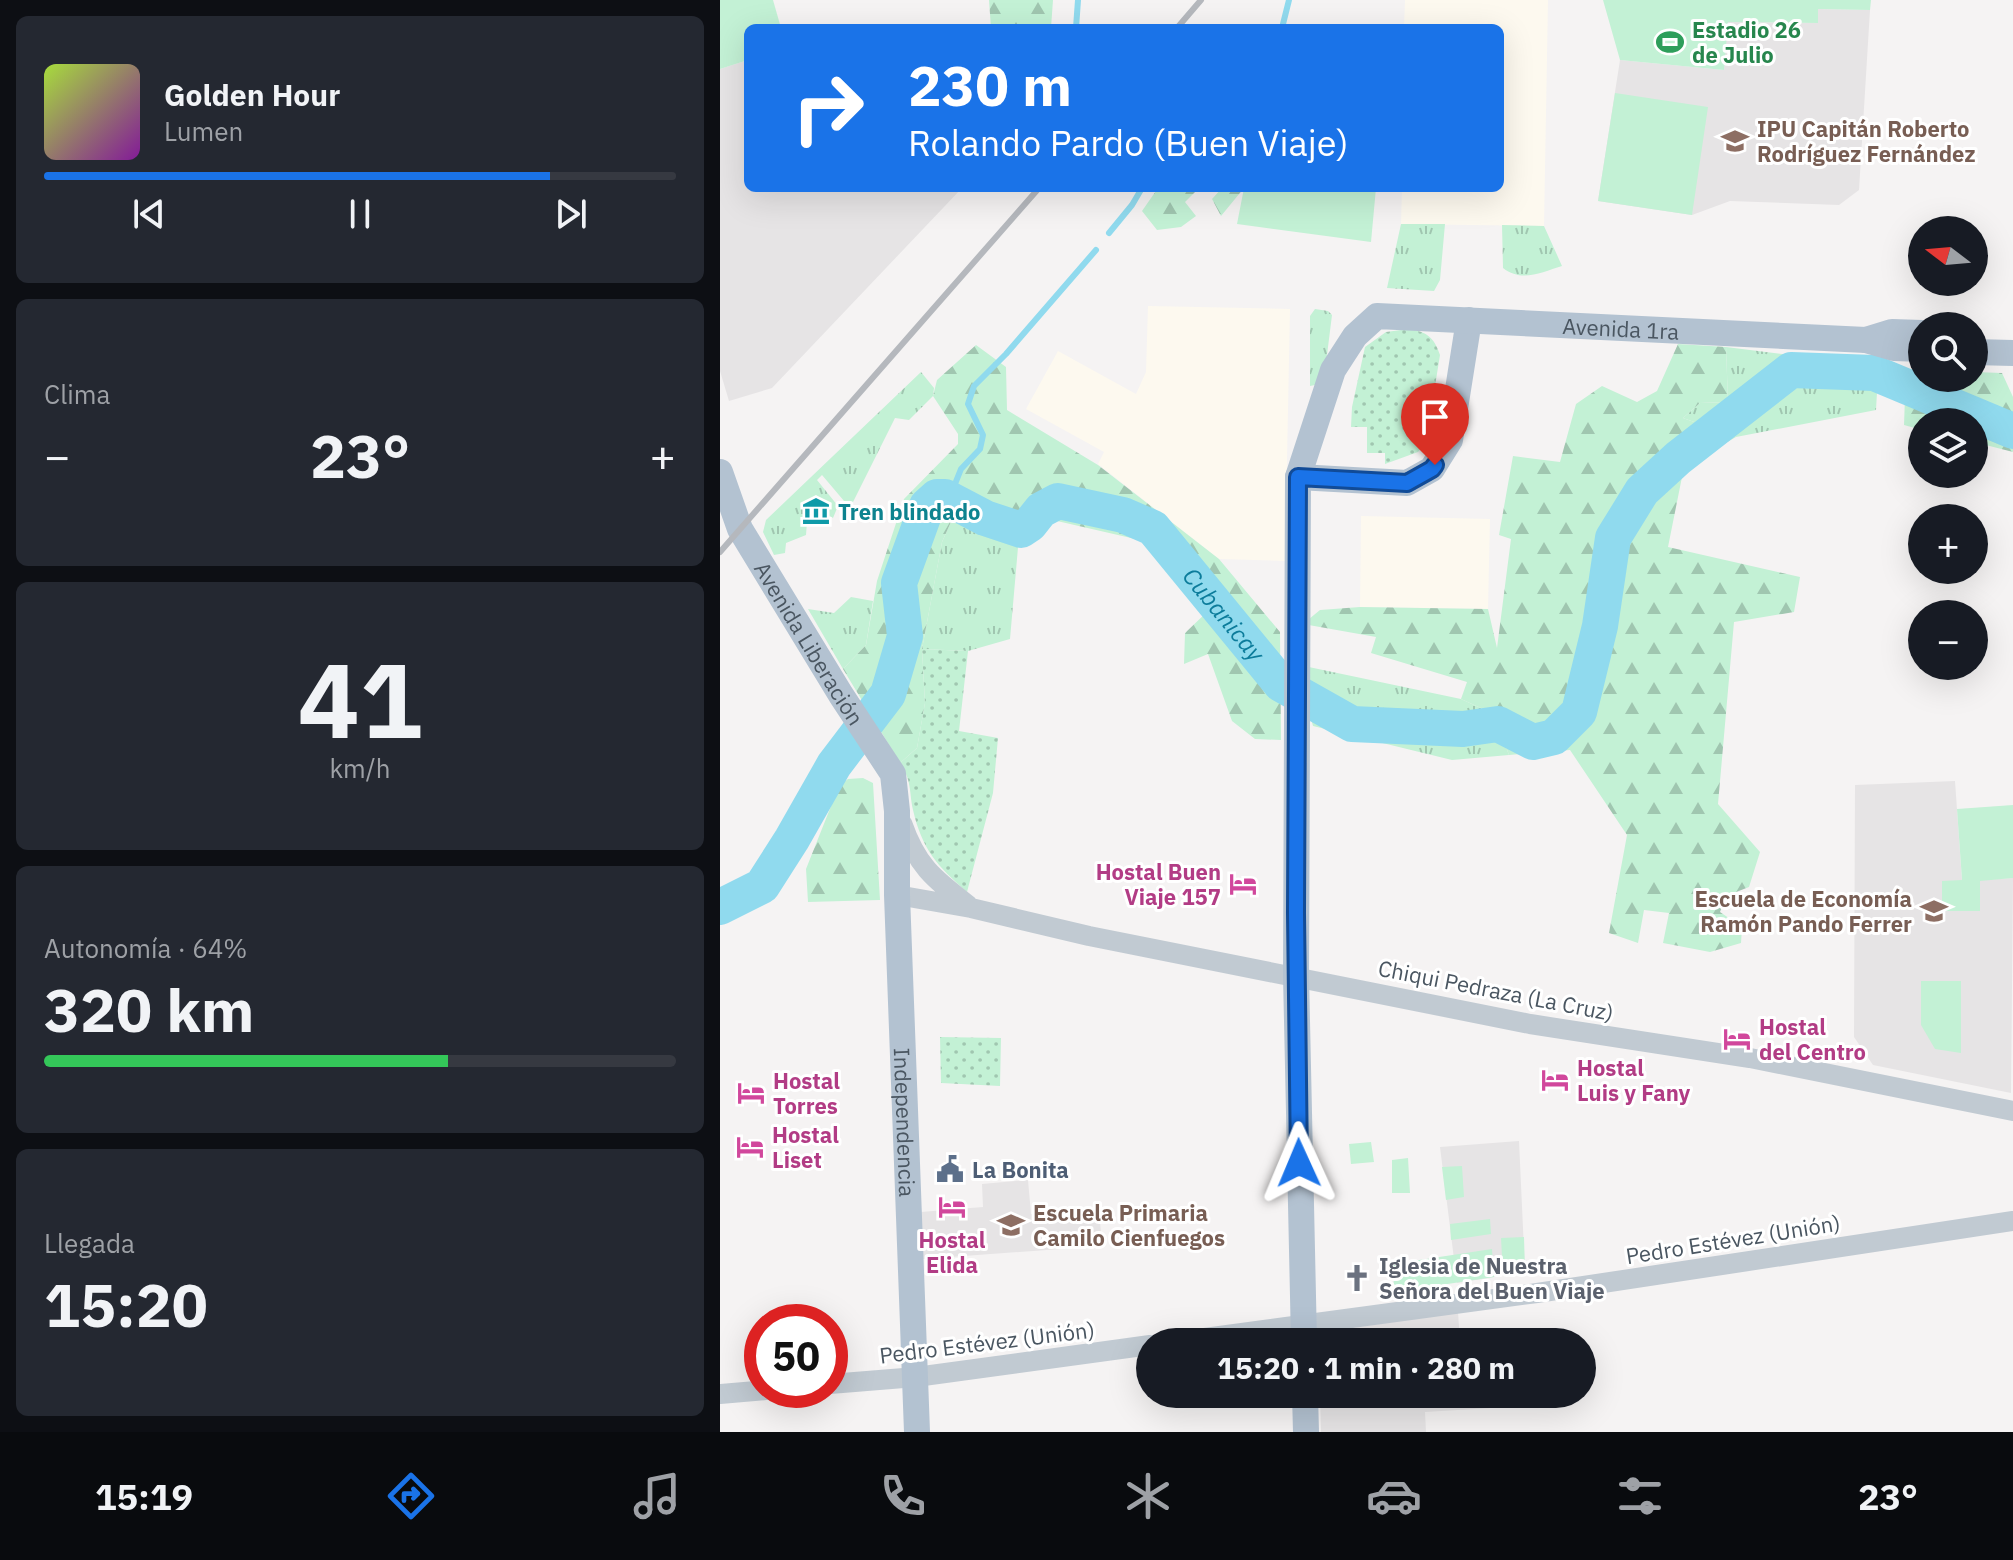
<!DOCTYPE html>
<html lang="es">
<head>
<meta charset="utf-8">
<style>
	:root { --surface:#171b24; --page:#242831; --text:#f1f3f6; --muted:#9ea1a6; --line:#363941; --accent:#1a73e8 }
	body { margin:0; font-family:"IBM Plex Sans",sans-serif; background:var(--page); color:var(--text); height:100vh; display:flex; flex-direction:column; font-size:30px; white-space:nowrap }
	* { box-sizing:border-box; margin:0 }
	p { font-size:26px; color:var(--muted) }
	.icon { flex:none; width:44px; height:44px; fill:none; stroke:currentColor; stroke-width:2; stroke-linecap:round; stroke-linejoin:round }
	.map { position:relative; flex:1; overflow:hidden }
	.details { display:flex; flex-direction:column; gap:16px; padding:16px; background:#0d0f14; width:720px }
	.details>* { flex:none }
	.top-card { position:absolute; left:24px; top:24px; width:760px; height:168px; border-radius:12px; box-shadow:0 8px 32px #0002; background:#1a73e8; color:#fff; overflow:hidden }
	.needle { width:52px; rotate:286deg }
	.fabs { position:absolute; left:1188px; top:216px; display:grid; gap:16px }
	.fabs a { display:grid; place-items:center; width:80px; height:80px; border-radius:50%; background:var(--surface); box-shadow:0 8px 32px #0002; font-size:40px }
	.speed { position:absolute; left:24px; top:1304px; display:flex; gap:16px; font-size:40px; font-weight:700; text-align:center }
	.speed>* { display:grid; place-content:center; width:104px; height:104px; border-radius:50%; background:var(--surface); box-shadow:0 8px 32px #0002; line-height:1 }
	.speed .limit { border:12px solid #d22; background:#fff; color:#111 }
	.pin { position:absolute; display:grid; place-items:center; width:68px; height:68px; color:#fff; margin:-82px -34px; border-radius:50% 50% 50% 0; rotate:-45deg; box-shadow:0 0 8px #0007 }
	.pin .icon { rotate:45deg }
	.me { position:absolute; width:88px; margin:-44px; rotate:359deg; stroke-linejoin:round; filter:drop-shadow(0 0 6px #0008) }
	.turn { display:flex; align-items:center; gap:28px; height:168px; padding:0 32px; font-size:36px }
	.turn .icon { width:104px; height:104px; stroke-width:2.5 }
	.turn b { display:block; font-size:56px; line-height:68px }
	.big { font-size:60px; font-weight:700; line-height:1.1 }
	.details .tile { flex:1; display:flex; flex-direction:column; justify-content:center; gap:12px; min-width:0; padding:0 28px; border-radius:12px; background:var(--page) }
	.details .dial { align-items:center; gap:0 }
	.dial b { font-size:104px; line-height:1 }
	.song { display:flex; align-items:center; gap:24px }
	.cover { width:96px; height:96px; border-radius:12px; background:linear-gradient(135deg,hsl(80 70% 55%),hsl(290 70% 35%)) }
	.played { height:8px; border-radius:4px; background:linear-gradient(90deg,var(--accent) 80%,var(--line) 80%) }
	.keys { display:flex; justify-content:space-around; direction:ltr }
	.heat { display:flex; justify-content:space-between; align-items:center; font-size:44px; direction:ltr }
	.charge { height:12px; border-radius:6px; background:linear-gradient(90deg,#34c759 64%,var(--line) 0) }
	.trip { position:absolute; left:416px; top:1328px; width:460px; height:80px; border-radius:40px; background:var(--surface); box-shadow:0 8px 32px #0002; font-weight:700; line-height:80px; text-align:center }
	.tabs { display:flex; height:128px; justify-content:space-around; align-items:center; background:#090b0e; color:var(--muted) }
	.tabs .icon { width:56px; height:56px }
	.tabs .on { color:var(--accent) }
	.tabs b { font-size:36px; color:var(--text) }
	main { display:flex; flex:1; min-height:0 }
	.map>svg:first-child { display:block }
	.commercial { fill:#fdf9ef }
	.education { fill:#e6e4e5 }
	.grass { fill:url(#grass-tufts) }
	.forest { fill:url(#forest-firs) }
	.park { fill:url(#park-dots) }
	.garden { fill:#c3f1d5 }
	.lines { fill:none; stroke-linecap:round; stroke-linejoin:round }
	.stream { stroke:#90daee; stroke-width:6 }
	.river { stroke:#90daee; stroke-width:36 }
	.minor { stroke:#c1cad2; stroke-width:20 }
	.major { stroke:#b3c2d1; stroke-width:26 }
	.rail { stroke:#b5b8bd; stroke-width:6 }
	.route-casing { stroke:#114b97; stroke-width:20 }
	.route { stroke:#1a73e8; stroke-width:14 }
	.labels { text-anchor:middle; dominant-baseline:central; stroke-width:6; stroke-linejoin:round; paint-order:stroke }
	.leisure-label { font-size:22px; font-weight:bold; fill:#27864d; stroke:#fff; text-anchor:start }
	.education-label { font-size:22px; font-weight:bold; fill:#785e54; stroke:#fff; text-anchor:start }
	.street-label { font-size:22px; fill:#4a5661; stroke:#fff }
	.culture-label { font-size:22px; font-weight:bold; fill:#0d838f; stroke:#fff; text-anchor:start }
	.hotel-label { font-size:22px; font-weight:bold; fill:#b23c85; stroke:#fff; text-anchor:start }
	.service-label { font-size:22px; font-weight:bold; fill:#4e5e75; stroke:#fff; text-anchor:start }
	.worship-label { font-size:22px; font-weight:bold; fill:#5b616d; stroke:#fff; text-anchor:start }
	.water-label { font-size:24px; font-style:italic; fill:#0c7c9b; stroke:#fff }
</style>
</head>
<body>
<main>
<section class="details">
<div class="tile">
<div class="song"><i class="cover"></i><div><b>Golden Hour</b><p>Lumen</p></div></div>
<div class="played"></div>
<div class="keys"><svg class="icon" aria-label="previous" viewBox="0 0 24 24"><path d="M18 5L8 12l10 7zM5 5v14"/></svg><svg class="icon" aria-label="pause" viewBox="0 0 24 24"><path d="M8 5v14M16 5v14"/></svg><svg class="icon" aria-label="next" viewBox="0 0 24 24"><path d="M6 5l10 7-10 7zM19 5v14"/></svg></div>
</div>
<div class="tile"><p>Clima</p>
<div class="heat"><a>−</a><b class="big">23°</b><a>+</a></div>
</div>
<div class="tile dial"><b>41</b><p>km/h</p></div>
<div class="tile"><p>Autonomía · 64%</p><b class="big">320 km</b><div class="charge"></div></div>
<div class="tile"><p>Llegada</p><b class="big">15:20</b></div>
</section>
<div class="map">
<svg width="1293" height="1432" viewBox="0 0 1293 1432">
	<defs>
		<pattern id="grass-tufts" width="24" height="20" patternUnits="userSpaceOnUse" patternTransform="scale(2)"><rect width="24" height="20" fill="#c3f1d5"/><path d="M3 7l-1-3M5 7V3M7 7l1-3M15 17l-1-3M17 17v-4M19 17l1-3" fill="none" stroke="#a0c6b0"/></pattern>
		<pattern id="forest-firs" width="22" height="20" patternUnits="userSpaceOnUse" patternTransform="scale(2)"><rect width="22" height="20" fill="#c3f1d5"/><path d="M5 1l3.5 6h-7zM16 11l3.5 6h-7z" fill="#a0c6b0"/></pattern>
		<pattern id="park-dots" width="8" height="8" patternUnits="userSpaceOnUse" patternTransform="scale(2)"><rect width="8" height="8" fill="#c3f1d5"/><path d="M2 2h.1M6 6h.1" fill="none" stroke="#a0c6b0" stroke-width="1.8" stroke-linecap="round"/></pattern>
	</defs>
	<rect width="100%" height="100%" fill="#f5f3f3"/>
	<path class="commercial" d="M 685,0 L 828,0 L 824,226 L 681,224 L 682,188 L 780,188 L 780,28 L 684,28 Z
		M 428,306 L 570,309 L 565,561 L 499,559 L 378,464 L 384,452 L 306,409 L 338,351 L 416,394 L 426,372 Z
		M 641,516 L 770,519 L 768,609 L 640,607 Z"/>
	<path class="education" d="M 1097,9 L 1150,10 L 1139,190 L 1119,205 L 1010,201 L 972,215 L 878,201 L 900,60 L 1004,70 L 1007,22 L 1098,23 Z
		M 28,60 L 28,188 L 242,188 L 52,388 L 9,401 L 0,371 L 0,69 Z
		M 1235,781 L 1242,881 L 1293,878 L 1291,1093 L 1153,1065 L 1134,1037 L 1135,785 Z
		M 799,1141 L 805,1272 L 737,1283 L 720,1147 Z
		M 308,1180 L 311,1214 L 379,1209 L 382,1246 L 203,1259 L 201,1212 L 263,1207 L 262,1184 Z
		M 738,1312 L 740,1342 L 599,1342 L 599,1333 Z
		M 600,1394 L 803,1394 L 804,1406 L 705,1412 L 706,1432 L 601,1432 Z"/>
	<path class="grass" d="M 681,224 L 725,224 L 720,280 L 714,291 L 667,288 Z
		M 782,225 L 824,226 L 842,266 C 822,272 802,283 783,268 Z
		M 595,309 L 608,311 L 612,315 L 604,379 L 600,384 L 590,386 L 590,316 Z
		M 1006,347 L 1062,354 L 1159,357 L 1156,410 L 1016,437 L 963,418 L 980,403 L 1008,402 Z
		M 201,372 L 214,388 L 213,396 L 189,420 L 175,418 L 130,508 L 102,475 L 97,480 L 118,506 L 113,518 L 105,513 L 87,522 L 86,535 L 66,543 L 65,553 L 54,555 L 43,532 L 46,520 Z
		M 247,512 L 262,528 L 299,536 L 290,639 L 248,651 L 202,649 L 222,542 L 235,513 Z
		M 131,597 L 153,601 L 146,645 L 123,669 L 88,609 L 114,613 Z
		M 584,666 L 741,699 L 774,714 L 789,755 L 732,760 L 593,726 L 585,697 Z"/>
	<path class="forest" d="M 269,0 L 333,0 L 331,28 L 271,28 Z
		M 438,188 L 479,188 L 465,202 L 476,216 L 461,227 L 437,230 L 422,211 Z
		M 502,188 L 524,188 L 501,216 L 492,199 Z
		M 958,344 L 1006,347 L 1008,402 L 980,403 L 963,418 L 1016,437 L 964,467 L 948,547 L 1080,577 L 1074,612 L 1014,622 L 998,804 L 1040,852 L 1029,887 L 1006,896 L 1000,912 L 1022,927 L 1021,943 L 990,952 L 943,943 L 949,913 L 924,910 L 918,943 L 889,933 L 907,835 L 850,750 L 789,755 L 774,714 L 741,699 L 747,682 L 651,653 L 656,637 L 583,624 L 600,610 L 640,607 L 768,609 L 777,648 L 791,539 L 779,535 L 793,456 L 840,462 L 856,404 L 882,386 L 917,402 L 937,391 Z
		M 256,345 L 286,367 L 287,410 L 378,465 L 499,559 L 560,632 L 561,740 L 535,739 L 512,721 L 488,654 L 464,664 L 465,633 L 488,611 L 424,541 L 324,518 L 299,536 L 262,528 L 247,512 L 235,513 L 222,542 L 202,649 L 205,703 L 197,748 L 180,763 L 123,669 L 146,645 L 157,581 L 184,499 L 238,444 L 238,434 L 213,396 L 217,380 Z
		M 1186,369 L 1202,370 L 1202,378 L 1254,378 L 1254,372 L 1282,373 L 1293,397 L 1293,452 L 1254,442 L 1254,422 L 1202,422 L 1202,430 L 1184,425 Z
		M 143,778 L 153,783 L 160,900 L 88,902 L 86,869 L 119,786 L 128,779 Z"/>
	<path class="park" d="M 689,329 C 707,332 714,337 720,355 L 706,442 L 698,452 L 665,464 L 665,453 L 647,453 L 647,427 L 631,427 L 632,407 L 645,347 L 666,332 Z
		M 202,649 L 248,651 L 239,731 L 278,738 L 273,793 L 247,892 C 217,866 202,849 193,810 C 189,791 192,781 180,763 L 197,748 L 205,703 Z
		M 220,1037 L 281,1038 L 280,1086 L 221,1083 Z"/>
	<path class="garden" d="M 0,0 L 53,0 L 61,28 L 28,28 L 28,60 L 0,69 Z
		M 883,0 L 1151,0 L 1150,10 L 1098,9 L 1098,23 L 1008,22 L 1004,70 L 900,60 Z
		M 895,93 L 988,107 L 972,215 L 878,201 Z
		M 524,188 L 656,188 L 651,242 L 517,224 Z
		M 1293,805 L 1293,878 L 1260,881 L 1260,911 L 1222,911 L 1222,881 L 1242,880 L 1237,809 Z
		M 1201,981 L 1241,981 L 1241,1053 L 1215,1049 L 1201,1025 Z
		M 651,1142 L 654,1162 L 631,1164 L 629,1144 Z
		M 688,1158 L 690,1193 L 672,1193 L 672,1160 Z
		M 742,1166 L 744,1197 L 726,1200 L 722,1167 Z
		M 770,1219 L 771,1234 L 731,1240 L 730,1224 Z
		M 804,1237 L 805,1272 L 783,1275 L 781,1238 Z
		M 772,1249 L 774,1277 L 674,1292 L 673,1264 Z"/>
	<g class="lines">
		<path class="stream" d="M 356,28 L 358,0
			M 562,28 L 569,0
			M 389,233 L 412,205 L 422,188
			M 235,484 L 241,469 L 260,449 L 263,435 L 248,404 L 254,386 L 286,354 L 376,250"/>
		<path class="river" id="s1" d="M 0,907 L 42,886 L 72,839 L 114,765 L 168,694 L 185,636 L 179,583 L 207,506 L 217,497 L 225,497 L 265,518 L 301,530 L 310,524 L 321,510 L 338,501 L 403,515 L 433,528 L 561,684 L 632,724 L 743,729 L 778,724 L 813,742 L 834,737 L 859,712 L 880,626 L 893,538 L 922,491 L 958,458 L 1071,370 L 1154,373 L 1293,431"/>
		<path class="minor" d="M 182,823 C 197,866 213,878 248,905
			M 177,895 L 251,908 L 369,936 L 810,1024 L 1030,1058 L 1293,1111
			M 455,1342 L 817,1293 L 1293,1221
			M 110,1384 L 196,1377 L 430,1345
			M 0,1394 L 46,1390"/>
		<g class="major">
			<path d="M 1202,333 L 1172,332 L 1146,340 L 1174,348 L 1202,349"/>
			<path d="M 1254,352 L 1293,353"/>
			<path id="s2" d="M 0,472 L 20,529 L 121,695 L 173,774 L 177,811 L 177,895 L 197,1432"/>
			<path d="M 578,477 L 687,483 L 712,469 L 730,440 L 749,320"/>
			<path id="s3" d="M 584,1342 L 576,975 L 578,477 L 613,370 L 635,336 L 657,316 L 1146,340"/>
			<path d="M 585,1394 L 586,1432"/>
		</g>
		<path class="rail" d="M 457,28 L 481,0
			M 0,552 L 319,188"/>
	</g>
	<g class="lines">
		<g class="route-casing">
			<path id="route" d="M 579,1163 L 576,913 L 578,477 L 687,483 L 712,469 L 715,465"/>
		</g>
		<use href="#route" class="route"/>
	</g>
	<defs>
		<g id="stadium-bare" transform="scale(2.16)"><path d="M0-5a6.5 5 0 1 0 0 10a6.5 5 0 1 0 0-10ZM-3.5-1.8h7v3.6h-7Z" fill="#2e9e5b" stroke="#fff" stroke-width="2.5" paint-order="stroke"/></g>
		<g id="school-bare" transform="scale(2.16)"><path d="M0-5L7-2L0 1L-7-2ZM-4 1L0 2.5L4 1V4Q0 6-4 4Z" fill="#8d6e63" stroke="#fff" stroke-width="2.5" paint-order="stroke"/></g>
		<g id="museum-bare" transform="scale(2.16)"><path d="M0-6L6-3V-2H-6V-3ZM-5-1h2V3h-2ZM-1-1h2V3h-2ZM3-1h2V3H3ZM-6 4H6V6H-6Z" fill="#0f9aa8" stroke="#fff" stroke-width="2.5" paint-order="stroke"/></g>
		<g id="hotel-bare" transform="scale(2.16)"><path d="M-6-4.5h1.5V1H6V5H4.5V3h-9V5H-6ZM-4 0a1.8 1.8 0 1 1 3.6 0ZM.5 0V-2.5h3Q6-2.5 6 0Z" fill="#d1479c" stroke="#fff" stroke-width="2.5" paint-order="stroke"/></g>
		<g id="university-bare" transform="scale(2.16)"><path d="M0-5L7-2L0 1L-7-2ZM-4 1L0 2.5L4 1V4Q0 6-4 4Z" fill="#8d6e63" stroke="#fff" stroke-width="2.5" paint-order="stroke"/></g>
		<g id="civic-bare" transform="scale(2.16)"><path d="M-.6-6.5H3V-4.5H.6V-3L4-1V1h2V6H-6V1h2V-1L-.6-3ZM-1.2 2.5V6h2.4V2.5Z" fill="#5c6f8a" stroke="#fff" stroke-width="2.5" paint-order="stroke"/></g>
		<g id="church-bare" transform="scale(2.16)"><path d="M-1.2-6h2.4v3.5h3.3v2.4h-3.3V6h-2.4V-.1h-3.3v-2.4h3.3Z" fill="#6b7280" stroke="#fff" stroke-width="2.5" paint-order="stroke"/></g>
	</defs>
	<g fill-rule="evenodd">
		<use href="#stadium-bare" x="950" y="42"/>
		<use href="#school-bare" x="1015" y="141"/>
		<use href="#museum-bare" x="96" y="511"/>
		<use href="#hotel-bare" x="523" y="884"/>
		<use href="#university-bare" x="1214" y="911"/>
		<use href="#hotel-bare" x="1017" y="1039"/>
		<use href="#hotel-bare" x="835" y="1080"/>
		<use href="#hotel-bare" x="31" y="1093"/>
		<use href="#hotel-bare" x="30" y="1147"/>
		<use href="#civic-bare" x="230" y="1169"/>
		<use href="#hotel-bare" x="232" y="1207"/>
		<use href="#school-bare" x="291" y="1225"/>
		<use href="#church-bare" x="637" y="1278"/>
	</g>
	<g class="labels">
		<g class="leisure-label">
			<text x="972" y="29">Estadio 26<tspan x="972" dy="25">de Julio</tspan></text>
		</g>
		<g class="education-label">
			<text x="1037" y="128">IPU Capitán Roberto<tspan x="1037" dy="25">Rodríguez Fernández</tspan></text>
			<text x="1192" y="898" text-anchor="end">Escuela de Economía<tspan x="1192" dy="25">Ramón Pando Ferrer</tspan></text>
			<text x="313" y="1212">Escuela Primaria<tspan x="313" dy="25">Camilo Cienfuegos</tspan></text>
		</g>
		<g class="street-label">
			<text stroke="none"><textPath href="#s3" startOffset="1292">Avenida 1ra</textPath></text>
			<text stroke="none"><textPath href="#s2" startOffset="194">Avenida Liberación</textPath></text>
			<text transform="translate(776 990) rotate(11)">Chiqui Pedraza (La Cruz)</text>
			<text stroke="none"><textPath href="#s2" startOffset="698">Independencia</textPath></text>
			<text transform="translate(1013 1239) rotate(-9)">Pedro Estévez (Unión)</text>
			<text transform="translate(267 1342) rotate(-7)">Pedro Estévez (Unión)</text>
		</g>
		<g class="culture-label">
			<text x="118" y="511">Tren blindado</text>
		</g>
		<g class="hotel-label">
			<text x="501" y="871" text-anchor="end">Hostal Buen<tspan x="501" dy="25">Viaje 157</tspan></text>
			<text x="1039" y="1026">Hostal<tspan x="1039" dy="25">del Centro</tspan></text>
			<text x="857" y="1067">Hostal<tspan x="857" dy="25">Luis y Fany</tspan></text>
			<text x="53" y="1080">Hostal<tspan x="53" dy="25">Torres</tspan></text>
			<text x="52" y="1134">Hostal<tspan x="52" dy="25">Liset</tspan></text>
			<text x="232" y="1239" text-anchor="middle">Hostal<tspan x="232" dy="25">Elida</tspan></text>
		</g>
		<g class="service-label">
			<text x="252" y="1169">La Bonita</text>
		</g>
		<g class="worship-label">
			<text x="659" y="1265">Iglesia de Nuestra<tspan x="659" dy="25">Señora del Buen Viaje</tspan></text>
		</g>
		<g class="water-label">
			<text stroke="none"><textPath href="#s1" startOffset="836">Cubanicay</textPath></text>
		</g>
	</g>
</svg>
<div class="fabs">
<a><svg class="needle" viewBox="-14 -14 28 28"><path d="M0-13l5 13h-10z" fill="#e53935"/><path d="M0 13l5-13h-10z" fill="#9ea1a6"/></svg></a>
<a><svg class="icon" aria-label="search" viewBox="0 0 24 24"><circle cx="10" cy="10" r="6"/><path d="M15 15l6 6"/></svg></a>
<a><svg class="icon" aria-label="layers" viewBox="0 0 24 24"><path d="M12 4l9 5-9 5-9-5zM3 14l9 5 9-5"/></svg></a>
<a>+</a>
<a>−</a>
</div>
<div class="speed"><div class="limit">50</div></div>
<div class="pin" style="left:715px;top:465px;background:#d93025"><svg class="icon" aria-label="arrive" viewBox="0 0 24 24"><path d="M6 21V4h12l-3 4 3 4H6"/></svg></div>
<svg class="me" style="left:579px;top:1163px" viewBox="-20 -20 40 40"><path d="M0-17L14 15 0 8-14 15z" fill="#1a73e8" stroke="#fff" stroke-width="4"/></svg>
<div class="trip">15:20 · 1 min · 280 m</div>
<div class="top-card">
<div class="turn"><svg class="icon" aria-label="right" viewBox="0 0 24 24"><path d="M7 20v-9h11M14 6l5 5-5 5"/></svg><div><b>230 m</b>Rolando Pardo (Buen Viaje)</div></div>
</div>
</div>
</main>
<nav class="tabs">
<b>15:19</b>
<svg class="icon on" aria-label="directions" viewBox="0 0 24 24"><path d="M12 3l9 9-9 9-9-9zM9 14v-3h6M13 9l2 2-2 2"/></svg>
<svg class="icon" aria-label="music" viewBox="0 0 24 24"><path d="M9 18V5l10-2v13"/><circle cx="6" cy="18" r="3"/><circle cx="16" cy="16" r="3"/></svg>
<svg class="icon" aria-label="phone" viewBox="0 0 24 24"><path d="M5 4h4l2 5-3 2q2 4 5 5l2-3 5 2v4C11 20 4 13 5 4z"/></svg>
<svg class="icon" aria-label="climate" viewBox="0 0 24 24"><path d="M12 3v18M4 7l16 10M4 17L20 7"/></svg>
<svg class="icon" aria-label="car" viewBox="0 0 24 24"><path d="M5 17H2v-5l4-1 3-4h7l3 4 3 1v5h-3M9 17h6M6 11h13"/><circle cx="7" cy="17" r="2"/><circle cx="17" cy="17" r="2"/></svg>
<svg class="icon" aria-label="filters" viewBox="0 0 24 24"><path d="M4 7h16M4 17h16"/><circle cx="9" cy="7" r="2"/><circle cx="15" cy="17" r="2"/></svg>
<b>23°</b>
</nav>
</body>
</html>
